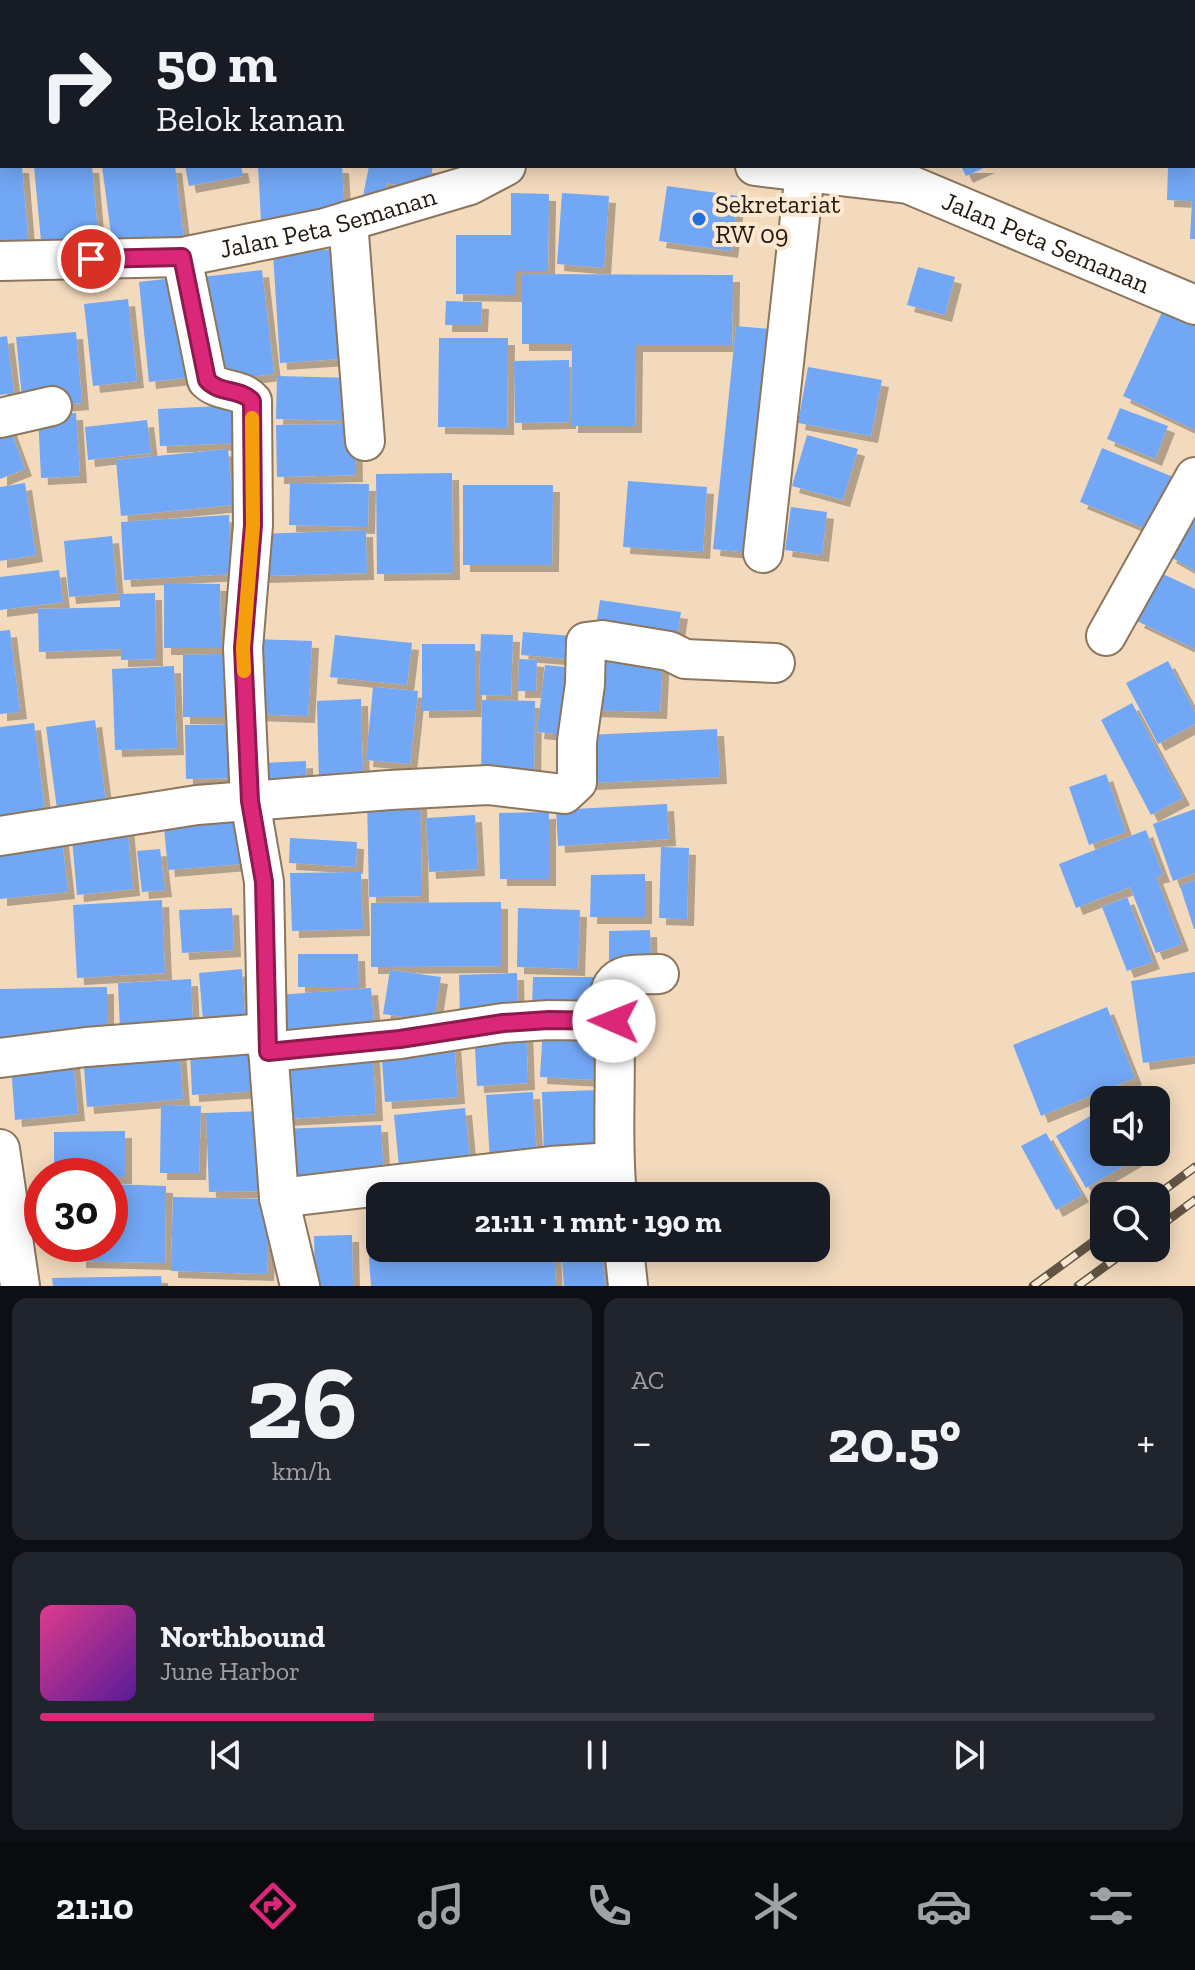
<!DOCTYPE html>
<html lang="id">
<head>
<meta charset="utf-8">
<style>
	:root { --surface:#171b24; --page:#20242c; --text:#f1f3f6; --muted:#9ea1a6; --line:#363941; --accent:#db2777 }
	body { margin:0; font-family:"Zilla Slab",serif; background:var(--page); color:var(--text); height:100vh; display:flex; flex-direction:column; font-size:30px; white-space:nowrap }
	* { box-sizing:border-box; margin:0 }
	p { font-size:26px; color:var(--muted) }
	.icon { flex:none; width:44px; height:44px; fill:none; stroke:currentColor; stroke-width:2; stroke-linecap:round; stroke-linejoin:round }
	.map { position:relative; height:1286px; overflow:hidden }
	.sheet { display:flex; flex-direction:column; gap:12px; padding:12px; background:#0d0f14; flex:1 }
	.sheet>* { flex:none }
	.guide { position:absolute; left:0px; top:0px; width:1196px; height:168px; box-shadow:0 4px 20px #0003; background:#171b24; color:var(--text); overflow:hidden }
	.fabs { position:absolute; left:1090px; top:1086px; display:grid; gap:16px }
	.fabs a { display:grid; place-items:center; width:80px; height:80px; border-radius:16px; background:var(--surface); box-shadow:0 4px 20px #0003; font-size:40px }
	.speed { position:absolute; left:24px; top:1158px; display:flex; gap:16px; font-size:40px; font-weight:700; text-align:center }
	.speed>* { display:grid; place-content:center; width:104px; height:104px; border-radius:50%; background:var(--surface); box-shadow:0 4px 20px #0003; line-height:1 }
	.speed .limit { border:12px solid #d22; background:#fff; color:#111 }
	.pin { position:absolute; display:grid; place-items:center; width:68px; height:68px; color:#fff; margin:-34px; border:4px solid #fff; border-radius:50%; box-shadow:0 2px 8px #0007 }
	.me { position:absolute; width:88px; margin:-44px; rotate:271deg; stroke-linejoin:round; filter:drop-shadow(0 0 6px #0008) }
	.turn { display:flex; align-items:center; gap:28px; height:168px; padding:0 24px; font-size:36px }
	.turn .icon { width:104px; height:104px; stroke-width:2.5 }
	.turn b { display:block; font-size:56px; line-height:68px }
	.big { font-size:60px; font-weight:800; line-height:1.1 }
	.sheet .tile { flex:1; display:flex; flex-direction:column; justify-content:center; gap:12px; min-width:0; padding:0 28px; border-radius:16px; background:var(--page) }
	.sheet .dial { align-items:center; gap:0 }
	.dial b { font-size:104px; line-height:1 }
	.song { display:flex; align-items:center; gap:24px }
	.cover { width:96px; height:96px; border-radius:12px; background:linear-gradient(135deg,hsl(330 70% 55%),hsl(270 70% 35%)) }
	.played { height:8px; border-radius:4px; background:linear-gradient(90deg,var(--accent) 30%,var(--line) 30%) }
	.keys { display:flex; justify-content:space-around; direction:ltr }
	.heat { display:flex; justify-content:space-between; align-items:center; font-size:44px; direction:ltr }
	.sheet .tiles { flex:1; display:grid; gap:12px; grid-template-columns:1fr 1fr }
	.tile:last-child { grid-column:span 2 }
	.trip { position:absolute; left:366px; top:1182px; width:464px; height:80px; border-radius:16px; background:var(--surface); box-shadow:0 4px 20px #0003; font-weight:800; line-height:80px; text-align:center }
	.menu { display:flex; height:128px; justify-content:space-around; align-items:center; background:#090b0e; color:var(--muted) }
	.menu .icon { width:56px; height:56px }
	.menu .active { color:var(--accent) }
	.menu b { font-size:36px; color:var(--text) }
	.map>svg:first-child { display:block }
	.building { fill:#72a7f5; filter:url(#shadow) }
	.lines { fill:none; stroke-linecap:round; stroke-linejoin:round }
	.street-casing { stroke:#8c765c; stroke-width:42 }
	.street { stroke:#fff; stroke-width:38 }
	.rail-casing { stroke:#615444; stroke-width:9 }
	.rail { stroke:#fce8d1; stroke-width:6; stroke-dasharray:18; stroke-linecap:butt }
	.route-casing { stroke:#8e194d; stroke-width:20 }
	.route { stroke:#db2777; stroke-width:14 }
	.slow { stroke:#f59e0b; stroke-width:14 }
	.poi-dot { fill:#2270db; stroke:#fce8d1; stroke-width:3 }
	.labels { text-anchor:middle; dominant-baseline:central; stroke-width:8; stroke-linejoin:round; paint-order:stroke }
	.poi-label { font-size:26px; fill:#22190f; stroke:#fce8d1; text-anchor:start }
	.street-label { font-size:26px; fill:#22190f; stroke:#fce8d1 }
</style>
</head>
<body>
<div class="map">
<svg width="1195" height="1286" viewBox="0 0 1195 1286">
	<defs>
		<filter id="shadow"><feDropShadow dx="7" dy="7" stdDeviation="0" flood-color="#0004"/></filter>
	</defs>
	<rect width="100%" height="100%" fill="#f3dabd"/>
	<path class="building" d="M 0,166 L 22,166 L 29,249 L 0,252 Z
		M 34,166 L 92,166 L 99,247 L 42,252 Z
		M 102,166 L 175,166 L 184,240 L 113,249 Z
		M 185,166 L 241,166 L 243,176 L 189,186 Z
		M 258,166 L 342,166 L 345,216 L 261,221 Z
		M 369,166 L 433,166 L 428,191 L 387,183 L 382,206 L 362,201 Z
		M 961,166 L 988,166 L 966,176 Z
		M 1168,166 L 1195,166 L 1195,239 L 1190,239 L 1192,201 L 1167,200 Z
		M 667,186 L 738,196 L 731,251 L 659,241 Z
		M 511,193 L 549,194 L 548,271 L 516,271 L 516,295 L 456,294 L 456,235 L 511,235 Z
		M 562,193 L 609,196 L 604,268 L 557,264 Z
		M 347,248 L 355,358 L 280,363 L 273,254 Z
		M 918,267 L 955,277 L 945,315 L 907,305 Z
		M 262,270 L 274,374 L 214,381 L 202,277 Z
		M 522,274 L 733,275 L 732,345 L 636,345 L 635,426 L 571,426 L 572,344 L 522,344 Z
		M 183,277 L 193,377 L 149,382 L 139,282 Z
		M 128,299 L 137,381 L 93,386 L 84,304 Z
		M 446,301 L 482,302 L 481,325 L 445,325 Z
		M 1163,310 L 1195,325 L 1195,430 L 1123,396 Z
		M 736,326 L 782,330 L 760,554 L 713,549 Z
		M 76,332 L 82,403 L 23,408 L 16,337 Z
		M 7,336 L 14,393 L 0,395 L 0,337 Z
		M 439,338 L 508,338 L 507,428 L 438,427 Z
		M 569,360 L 569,422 L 515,423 L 514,361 Z
		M 808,367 L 882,380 L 871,436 L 798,423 Z
		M 277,376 L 354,378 L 353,421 L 276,419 Z
		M 242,405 L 244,443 L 160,446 L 158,409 Z
		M 1120,408 L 1168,426 L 1155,459 L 1107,439 Z
		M 76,413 L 80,476 L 41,478 L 38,415 Z
		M 6,418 L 25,469 L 0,479 L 0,420 Z
		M 147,420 L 151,453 L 88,460 L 85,427 Z
		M 355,424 L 356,475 L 277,477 L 276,425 Z
		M 807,435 L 858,449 L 843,500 L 792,486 Z
		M 1102,448 L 1178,479 L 1156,533 L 1080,502 Z
		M 228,449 L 233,505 L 121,516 L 116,460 Z
		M 452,473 L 453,573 L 377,574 L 376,474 Z
		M 628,481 L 707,487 L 703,552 L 623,547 Z
		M 25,483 L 36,555 L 0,561 L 0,487 Z
		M 290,483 L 369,484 L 368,527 L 289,525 Z
		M 463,485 L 553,485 L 552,565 L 463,565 Z
		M 791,507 L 827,512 L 822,555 L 785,550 Z
		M 229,515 L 231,574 L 124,580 L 121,522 Z
		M 1190,518 L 1195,521 L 1195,571 L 1169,556 Z
		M 366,530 L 367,573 L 261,576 L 260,534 Z
		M 112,536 L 117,593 L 69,597 L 64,541 Z
		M 59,570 L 63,602 L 0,610 L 0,577 Z
		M 1161,573 L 1195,589 L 1195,649 L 1137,621 Z
		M 164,583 L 220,584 L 221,648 L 164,648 Z
		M 155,593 L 156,659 L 121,660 L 121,649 L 39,652 L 38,609 L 120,607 L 120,594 Z
		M 600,600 L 681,612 L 676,644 L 595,633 Z
		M 10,630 L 20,712 L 0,714 L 0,631 Z
		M 523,632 L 573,636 L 571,659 L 521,655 Z
		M 481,634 L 513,635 L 511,696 L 479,695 Z
		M 335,635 L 412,643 L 407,685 L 330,677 Z
		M 253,639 L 312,641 L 308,716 L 249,714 Z
		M 422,644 L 475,644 L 475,710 L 422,711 Z
		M 590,647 L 663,650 L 660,712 L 586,710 Z
		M 224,654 L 224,717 L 183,717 L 183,655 Z
		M 519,659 L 537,660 L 536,691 L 518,691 Z
		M 1168,661 L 1195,712 L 1195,724 L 1158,744 L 1126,683 Z
		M 545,665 L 585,669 L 577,736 L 537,732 Z
		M 174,666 L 177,748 L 115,750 L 112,669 Z
		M 373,687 L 418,691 L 410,764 L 366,760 Z
		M 361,699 L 363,781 L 319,782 L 317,701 Z
		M 482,700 L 535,701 L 534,781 L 481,781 Z
		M 1132,703 L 1183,798 L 1151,815 L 1101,720 Z
		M 95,720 L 106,803 L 57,809 L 46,727 Z
		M 34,723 L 46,821 L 0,827 L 0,727 Z
		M 238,724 L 239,778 L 186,779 L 185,725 Z
		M 717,729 L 720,777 L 589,783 L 587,735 Z
		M 306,761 L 307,794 L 263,795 L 262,763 Z
		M 1106,774 L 1126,832 L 1089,845 L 1069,787 Z
		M 420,795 L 422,896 L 369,897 L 367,797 Z
		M 667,804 L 669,839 L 558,846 L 556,810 Z
		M 1195,809 L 1195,873 L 1173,881 L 1153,824 Z
		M 250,810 L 253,863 L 168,870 L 163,817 Z
		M 549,812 L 549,879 L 500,879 L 499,813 Z
		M 475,815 L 478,869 L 429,872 L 426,818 Z
		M 127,823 L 133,889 L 77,895 L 71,828 Z
		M 1146,830 L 1163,875 L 1156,877 L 1182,944 L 1156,953 L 1130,887 L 1076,908 L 1059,864 Z
		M 290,838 L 357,842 L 356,867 L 289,863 Z
		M 62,839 L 68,892 L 0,899 L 0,846 Z
		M 661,847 L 689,848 L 687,919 L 659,918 Z
		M 160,849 L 165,890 L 142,892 L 137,851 Z
		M 361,872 L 363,929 L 292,931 L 290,873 Z
		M 645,874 L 645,917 L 590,917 L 591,875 Z
		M 1195,880 L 1195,929 L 1194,929 L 1180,886 Z
		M 1127,897 L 1153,962 L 1127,971 L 1102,907 Z
		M 162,900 L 165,973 L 77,978 L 73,905 Z
		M 501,902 L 501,966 L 371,967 L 371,903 Z
		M 232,908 L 234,950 L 182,953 L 179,910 Z
		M 518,908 L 580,910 L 578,969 L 517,967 Z
		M 650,930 L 651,965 L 609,965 L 609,931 Z
		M 298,954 L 358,954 L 359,987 L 298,987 Z
		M 242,969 L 245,1017 L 203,1020 L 199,973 Z
		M 390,970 L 441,977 L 434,1021 L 383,1014 Z
		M 1195,972 L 1195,1056 L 1143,1063 L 1131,981 Z
		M 517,973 L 518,1015 L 460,1016 L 459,975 Z
		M 533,977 L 594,977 L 594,1008 L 532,1008 Z
		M 191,979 L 193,1025 L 120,1029 L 118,983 Z
		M 107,987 L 107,1040 L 0,1042 L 0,989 Z
		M 371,988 L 375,1036 L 282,1042 L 278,995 Z
		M 1107,1007 L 1135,1078 L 1041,1116 L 1013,1045 Z
		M 543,1026 L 598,1028 L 595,1080 L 540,1077 Z
		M 526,1027 L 528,1083 L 477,1086 L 474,1030 Z
		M 454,1041 L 458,1097 L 385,1102 L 381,1047 Z
		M 254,1046 L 256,1091 L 192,1095 L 190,1049 Z
		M 179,1048 L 183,1099 L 87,1107 L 83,1055 Z
		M 373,1054 L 376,1114 L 283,1119 L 280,1059 Z
		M 73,1060 L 78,1114 L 15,1120 L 11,1065 Z
		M 598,1090 L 601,1154 L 544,1156 L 542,1092 Z
		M 533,1092 L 537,1159 L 490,1162 L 486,1095 Z
		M 161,1105 L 201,1106 L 199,1173 L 160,1173 Z
		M 465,1108 L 471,1171 L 400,1177 L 394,1115 Z
		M 1104,1108 L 1104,1152 L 1148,1152 L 1086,1188 L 1056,1136 Z
		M 265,1111 L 267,1191 L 209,1192 L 206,1113 Z
		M 381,1125 L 384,1180 L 284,1184 L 282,1129 Z
		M 125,1131 L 125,1177 L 54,1176 L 54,1132 Z
		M 1046,1133 L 1082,1195 L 1056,1210 L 1021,1146 Z
		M 599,1174 L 601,1196 L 444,1196 Z
		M 110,1184 L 166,1186 L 165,1263 L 79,1261 L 79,1244 L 110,1244 Z
		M 173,1197 L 270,1199 L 267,1274 L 171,1271 Z
		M 352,1235 L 353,1286 L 315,1286 L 314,1236 Z
		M 380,1244 L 380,1248 L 554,1248 L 556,1286 L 371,1286 L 368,1245 Z
		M 561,1248 L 603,1248 L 605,1286 L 564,1286 Z
		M 161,1276 L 162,1286 L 53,1286 L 52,1278 Z"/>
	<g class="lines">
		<g class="street-casing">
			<g id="street">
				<path d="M 452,0 L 453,2"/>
				<path d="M 903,0 L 903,2"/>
				<path id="s1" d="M 755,166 L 908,184 L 1195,305"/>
				<path d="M 348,221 L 365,441"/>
				<path d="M 182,257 L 207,380 C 220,393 240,387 252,401 L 253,525 L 243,648 L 250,801 L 264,882 L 267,1033 L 279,1198 L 300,1286"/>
				<path id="s2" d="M 0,261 L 182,257 L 325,228 L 470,185 L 506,166"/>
				<path d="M 0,418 L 52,406"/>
				<path d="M 763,553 L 805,172"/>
				<path d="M 1106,636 L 1195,477"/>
				<path d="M 0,836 L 197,805 L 390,790 L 488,785 L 564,794 L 577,782 L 577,741 L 585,684 L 586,642 L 602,640 L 669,651 L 685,659 L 775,663"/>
				<path d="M 268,1052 L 400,1039 L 503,1023 L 549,1020 L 614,1021"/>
				<path d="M 0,1058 L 86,1047 L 267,1033"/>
				<path d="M 0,1149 L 20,1286"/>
				<path d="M 617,1196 C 611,1138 617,1080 614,1022 C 613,1011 606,996 613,985 C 622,971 644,975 659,974"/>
				<path d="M 279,1198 L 551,1166 L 613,1162"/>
				<path d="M 624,1248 L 628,1286"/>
			</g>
		</g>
		<use href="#street" class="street"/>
		<g class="rail-casing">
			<path id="rail" d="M 1156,1196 L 1195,1167
				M 1156,1229 L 1195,1200
				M 1033,1286 L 1104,1234
				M 1078,1286 L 1130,1248"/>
		</g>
		<use href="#rail" class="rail"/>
	</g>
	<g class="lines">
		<g class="route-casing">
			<path id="route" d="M 91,259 L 182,257 L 207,380 C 219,394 240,388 252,401 L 253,525 L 243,648 L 250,801 L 264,882 L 268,1052 L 400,1039 L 503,1023 L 549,1020 L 614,1021"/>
		</g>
		<use href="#route" class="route"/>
		<path class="slow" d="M 244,671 L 243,648 L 253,525 L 252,418"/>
	</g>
	<circle class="poi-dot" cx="699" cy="219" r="8"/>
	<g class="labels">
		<g class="poi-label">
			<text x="715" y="204">Sekretariat<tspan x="715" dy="30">RW 09</tspan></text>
		</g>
		<g class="street-label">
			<text stroke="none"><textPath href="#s2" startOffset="332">Jalan Peta Semanan</textPath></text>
			<text stroke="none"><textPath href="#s1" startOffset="304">Jalan Peta Semanan</textPath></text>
		</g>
	</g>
</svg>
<div class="fabs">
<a><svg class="icon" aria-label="sound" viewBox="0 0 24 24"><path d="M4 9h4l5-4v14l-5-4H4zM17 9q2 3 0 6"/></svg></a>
<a><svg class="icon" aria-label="search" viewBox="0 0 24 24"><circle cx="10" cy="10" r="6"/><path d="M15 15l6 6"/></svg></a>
</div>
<div class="speed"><div class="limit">30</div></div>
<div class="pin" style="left:91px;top:259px;background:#d93025"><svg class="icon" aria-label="arrive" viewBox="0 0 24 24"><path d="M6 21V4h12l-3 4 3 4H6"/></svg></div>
<svg class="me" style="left:614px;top:1021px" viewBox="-20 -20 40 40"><circle r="19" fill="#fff"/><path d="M0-13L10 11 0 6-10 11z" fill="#db2777"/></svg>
<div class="trip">21:11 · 1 mnt · 190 m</div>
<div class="guide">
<div class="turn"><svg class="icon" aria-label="right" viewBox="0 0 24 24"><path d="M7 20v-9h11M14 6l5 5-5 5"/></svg><div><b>50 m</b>Belok kanan</div></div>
</div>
</div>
<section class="sheet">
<div class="tiles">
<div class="tile dial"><b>26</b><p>km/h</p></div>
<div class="tile"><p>AC</p>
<div class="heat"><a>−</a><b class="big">20.5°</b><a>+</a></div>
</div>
<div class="tile">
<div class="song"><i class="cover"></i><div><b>Northbound</b><p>June Harbor</p></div></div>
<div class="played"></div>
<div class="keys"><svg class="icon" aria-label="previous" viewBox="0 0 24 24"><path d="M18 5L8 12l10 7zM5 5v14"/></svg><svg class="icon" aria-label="pause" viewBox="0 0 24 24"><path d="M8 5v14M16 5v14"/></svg><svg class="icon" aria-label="next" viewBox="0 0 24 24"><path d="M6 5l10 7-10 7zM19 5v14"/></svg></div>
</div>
</div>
</section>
<nav class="menu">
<b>21:10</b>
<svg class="icon active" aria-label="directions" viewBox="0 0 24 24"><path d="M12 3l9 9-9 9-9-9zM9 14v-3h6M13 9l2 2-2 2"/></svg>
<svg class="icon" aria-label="music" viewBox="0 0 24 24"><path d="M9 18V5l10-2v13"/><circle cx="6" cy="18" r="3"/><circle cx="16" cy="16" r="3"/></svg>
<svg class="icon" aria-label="phone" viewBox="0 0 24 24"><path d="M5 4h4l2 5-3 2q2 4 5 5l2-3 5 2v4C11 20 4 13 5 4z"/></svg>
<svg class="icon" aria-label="climate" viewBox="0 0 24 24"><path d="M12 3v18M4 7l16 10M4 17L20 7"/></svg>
<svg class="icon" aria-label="car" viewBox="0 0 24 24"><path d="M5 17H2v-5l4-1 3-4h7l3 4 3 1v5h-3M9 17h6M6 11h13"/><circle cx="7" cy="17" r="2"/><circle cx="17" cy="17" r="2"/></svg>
<svg class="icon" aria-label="filters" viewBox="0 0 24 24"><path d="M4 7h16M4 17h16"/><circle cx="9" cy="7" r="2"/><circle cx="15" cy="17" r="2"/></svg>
</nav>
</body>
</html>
